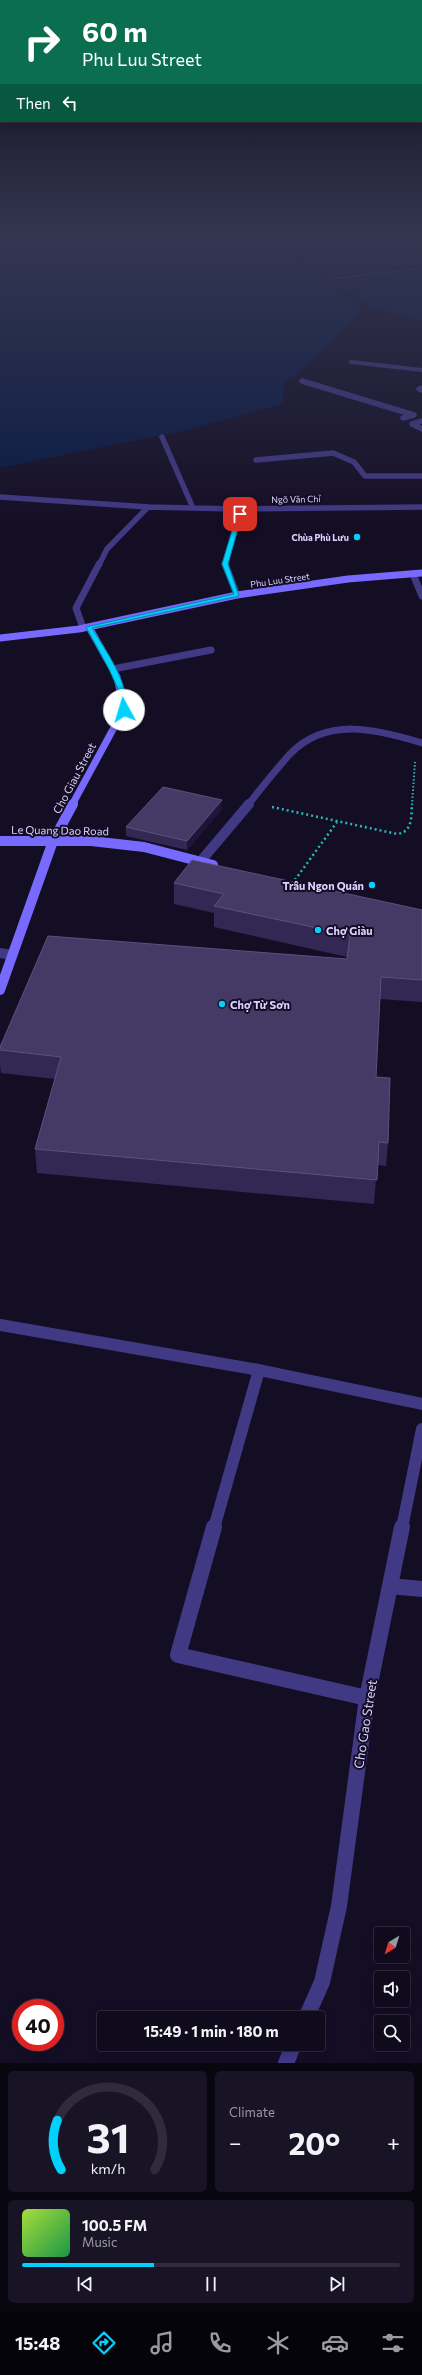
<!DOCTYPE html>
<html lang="en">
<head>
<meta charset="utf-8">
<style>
	:root { --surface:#0f0a1c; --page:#181325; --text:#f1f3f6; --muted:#9b9aa3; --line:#2f2b3b; --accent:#00d1fd }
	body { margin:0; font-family:Commissioner,sans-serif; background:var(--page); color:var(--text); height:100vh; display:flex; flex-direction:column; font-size:15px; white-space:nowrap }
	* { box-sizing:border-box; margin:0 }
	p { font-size:13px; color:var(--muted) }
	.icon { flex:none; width:22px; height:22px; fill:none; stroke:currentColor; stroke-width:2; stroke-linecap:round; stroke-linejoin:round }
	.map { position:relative; height:2063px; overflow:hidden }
	.details { display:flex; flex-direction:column; gap:8px; padding:8px; background:#08060f; flex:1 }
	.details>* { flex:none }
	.hud { position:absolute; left:0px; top:0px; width:422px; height:122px; box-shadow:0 2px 10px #0003,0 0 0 1px var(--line); background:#0b6e4f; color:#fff; overflow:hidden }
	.needle { width:26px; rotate:218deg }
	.fabs { position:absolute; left:374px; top:1927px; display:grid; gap:8px }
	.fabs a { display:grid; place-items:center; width:36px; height:36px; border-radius:4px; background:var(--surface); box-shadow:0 2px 10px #0003,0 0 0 1px var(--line); font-size:20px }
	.speed { position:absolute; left:12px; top:1999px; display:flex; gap:8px; font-size:20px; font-weight:700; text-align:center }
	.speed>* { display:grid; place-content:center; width:52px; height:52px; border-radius:50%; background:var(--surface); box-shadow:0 2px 10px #0003,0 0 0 1px var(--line); line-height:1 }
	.speed .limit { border:6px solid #d22; background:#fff; color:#111 }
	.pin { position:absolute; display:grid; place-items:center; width:34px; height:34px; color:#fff; margin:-17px; border-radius:8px; box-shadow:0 2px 6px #0006 }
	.me { position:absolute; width:44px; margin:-22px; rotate:354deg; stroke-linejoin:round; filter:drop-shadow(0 0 3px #0008) }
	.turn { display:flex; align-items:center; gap:14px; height:84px; padding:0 16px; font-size:18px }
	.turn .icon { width:52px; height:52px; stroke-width:2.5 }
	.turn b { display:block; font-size:28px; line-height:34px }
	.then { display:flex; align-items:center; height:38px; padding:0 16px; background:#0003; gap:8px; font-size:15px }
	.big { font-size:30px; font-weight:700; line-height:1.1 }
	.details .tile { flex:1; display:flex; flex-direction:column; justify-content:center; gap:6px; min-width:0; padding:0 14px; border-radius:6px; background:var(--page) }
	.details .dial { align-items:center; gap:0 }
	.dial svg { height:104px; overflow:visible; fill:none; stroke:var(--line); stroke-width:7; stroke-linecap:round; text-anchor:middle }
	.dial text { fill:var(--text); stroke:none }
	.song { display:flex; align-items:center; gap:12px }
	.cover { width:48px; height:48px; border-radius:6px; background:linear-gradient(135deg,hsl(80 70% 55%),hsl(140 70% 35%)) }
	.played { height:4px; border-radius:2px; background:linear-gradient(90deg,var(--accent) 35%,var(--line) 35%) }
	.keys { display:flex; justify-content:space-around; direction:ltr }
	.heat { display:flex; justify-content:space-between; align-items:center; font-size:22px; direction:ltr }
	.details .tiles { flex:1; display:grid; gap:8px; grid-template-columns:1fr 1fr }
	.tile:last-child { grid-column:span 2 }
	.trip { position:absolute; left:97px; top:2011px; width:228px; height:40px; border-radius:4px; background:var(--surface); box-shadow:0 2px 10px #0003,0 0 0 1px var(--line); font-weight:700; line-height:40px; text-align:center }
	.menu { display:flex; height:64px; justify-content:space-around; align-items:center; background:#06040b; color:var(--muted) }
	.menu .icon { width:28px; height:28px }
	.menu .active { color:var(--accent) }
	.menu b { font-size:18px; color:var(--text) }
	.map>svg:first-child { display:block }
	.water { fill:#091a43 }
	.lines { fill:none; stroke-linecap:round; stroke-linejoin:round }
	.path-far2 { stroke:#2db6b8; stroke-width:1; stroke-dasharray:1 1.5; stroke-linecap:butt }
	.path-far1 { stroke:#2db6b8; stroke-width:2; stroke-dasharray:1.5 2; stroke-linecap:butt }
	.path { stroke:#2db6b8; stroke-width:2.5; stroke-dasharray:2 3; stroke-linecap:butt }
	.lane { stroke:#413984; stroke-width:10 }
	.street-far5 { stroke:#413984; stroke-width:4 }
	.street-far4 { stroke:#413984; stroke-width:5.5 }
	.street-far3 { stroke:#413984; stroke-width:7 }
	.street-far2 { stroke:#413984; stroke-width:10 }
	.street-far1 { stroke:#413984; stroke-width:12 }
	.street { stroke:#413984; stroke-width:16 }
	.secondary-far1 { stroke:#7869ff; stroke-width:7 }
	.secondary { stroke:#7869ff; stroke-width:10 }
	.wall { fill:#332753 }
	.shaded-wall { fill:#1f1539 }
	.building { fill:#453965; stroke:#5c517e }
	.route { fill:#00d1fd; stroke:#0088a4 }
	.poi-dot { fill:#00d1fd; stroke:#140e25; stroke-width:1.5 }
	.labels { text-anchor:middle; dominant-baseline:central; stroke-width:4; stroke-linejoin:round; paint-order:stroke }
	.far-street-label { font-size:9px; fill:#dad2ff; stroke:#140e25 }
	.far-poi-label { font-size:9px; font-weight:bold; fill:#dad2ff; stroke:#140e25; text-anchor:end }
	.street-label { font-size:11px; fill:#dad2ff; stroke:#140e25 }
	.poi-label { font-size:11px; font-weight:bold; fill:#dad2ff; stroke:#140e25; text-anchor:start }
	.near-street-label { font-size:13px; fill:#dad2ff; stroke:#140e25 }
</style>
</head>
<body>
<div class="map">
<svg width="422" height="2063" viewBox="0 0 422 2063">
	<rect width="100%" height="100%" fill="#140e25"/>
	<path class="water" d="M 0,239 L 265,239 L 326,279 L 362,307 C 339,337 316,361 284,382 L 283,404 L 187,430 L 0,468 Z
		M 348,239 L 422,239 L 422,241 L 359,245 Z
		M 385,245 L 397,246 L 422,259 L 422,266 L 334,276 L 323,272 L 294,253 Z
		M 422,270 L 422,321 L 375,309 L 332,281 Z"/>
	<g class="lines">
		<path class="path-far2" d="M 330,279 L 422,268"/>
		<path class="path-far1" d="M 412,805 L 415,762"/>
		<path class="path" d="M 272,807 L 397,834 C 413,832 411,817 412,804
			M 292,884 L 337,822"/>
		<path class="lane" d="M 0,953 L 12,955"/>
		<path class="street-far5" d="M 351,362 L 422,370"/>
		<path class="street-far4" d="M 302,381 L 414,415 L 403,418
			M 422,388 L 419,389 L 422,390
			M 422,421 L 412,424 L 422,429
			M 162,437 L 193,508
			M 256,460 L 333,453 L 354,462 L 365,476 L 422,476
			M 0,497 L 148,507 L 238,509
			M 99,565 L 107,549 L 148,507
			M 225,565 L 240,514 L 238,509 L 422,507"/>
		<path class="street-far3" d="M 225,564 L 237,595
			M 413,574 L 422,596
			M 83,628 L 76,608 L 99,564
			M 113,669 L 211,650
			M 248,805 C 261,788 275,771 289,755 C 326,716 377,729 422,743"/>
		<path class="street-far2" d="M 200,862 L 249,804"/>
		<path class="street-far1" d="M 0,1325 L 259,1370
			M 214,1528 L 259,1370 L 422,1404
			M 402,1528 L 422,1429"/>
		<path class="street" d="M 214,1527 L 178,1655 L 367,1698
			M 390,1586 L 422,1589
			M 306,2018 L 322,1982 L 339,1906 L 367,1698 L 402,1527
			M 286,2063 L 294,2044"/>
		<path class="secondary-far1" d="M 0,638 L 79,629 L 237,595 L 348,579 L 422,573
			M 72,805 L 124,709 L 117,677 L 89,627"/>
		<path class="secondary" d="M 0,841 L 91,841 L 144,847 L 213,865
			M 0,990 L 53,841 L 73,804"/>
	</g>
	<path class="wall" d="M 222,800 L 222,809 L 187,850 L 126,836 L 126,827 Z
		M 174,883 L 422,910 L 422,1002 L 380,999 L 376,1077 L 388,1143 L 386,1166 L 377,1165 L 374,1204 L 37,1173 L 35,1149 L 55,1079 L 1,1073 L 0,1064 L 0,1047 L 347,959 L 347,957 L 214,927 L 214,913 L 174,904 Z"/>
	<path class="shaded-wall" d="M 222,800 L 222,809 L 187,850 L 187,841 Z"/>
	<path class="building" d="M 163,787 L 222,800 L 187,841 L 126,827 Z
		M 192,860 L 422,910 L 422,980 L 381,977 L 376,1077 L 390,1078 L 388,1143 L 379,1142 L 377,1180 L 35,1149 L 61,1057 L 0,1050 L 0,1047 L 48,936 L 347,959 L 350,935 L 214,906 L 224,894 L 174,883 Z"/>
	<linearGradient id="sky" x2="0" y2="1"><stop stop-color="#0b0814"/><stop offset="0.45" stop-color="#343651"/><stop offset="1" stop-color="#343651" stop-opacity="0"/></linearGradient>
	<rect width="422" height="528" fill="url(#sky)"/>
	<path class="route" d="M 240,512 L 242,514 L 228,564 L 239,596 L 92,628 C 106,652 128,680 127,710 L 121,711 L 121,696 L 109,669 L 86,627 L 234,594 L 222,564 L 237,514 Z"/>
	<g class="poi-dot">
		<circle cx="357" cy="537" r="4"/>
		<circle cx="372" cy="885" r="4"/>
		<circle cx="318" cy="930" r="4"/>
		<circle cx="222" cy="1004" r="4"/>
	</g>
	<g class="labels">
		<g class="far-street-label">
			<text transform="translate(296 499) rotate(-1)">Ngõ Văn Chỉ</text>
			<text transform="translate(280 580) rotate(-8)">Phu Luu Street</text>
		</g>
		<g class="far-poi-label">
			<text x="349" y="537">Chùa Phù Lưu</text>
		</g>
		<g class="street-label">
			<text transform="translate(74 778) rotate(-62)">Cho Giau Street</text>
			<text transform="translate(60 830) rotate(1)">Le Quang Dao Road</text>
		</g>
		<g class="poi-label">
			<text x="364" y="885" text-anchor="end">Trâu Ngon Quán</text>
			<text x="326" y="930">Chợ Giàu</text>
			<text x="230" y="1004">Chợ Từ Sơn</text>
		</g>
		<g class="near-street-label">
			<text transform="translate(365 1724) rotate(-81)">Cho Gao Street</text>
		</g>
	</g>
</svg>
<div class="fabs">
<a><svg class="needle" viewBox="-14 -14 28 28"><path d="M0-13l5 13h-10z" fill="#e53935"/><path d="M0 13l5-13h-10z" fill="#9b9aa3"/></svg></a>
<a><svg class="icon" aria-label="sound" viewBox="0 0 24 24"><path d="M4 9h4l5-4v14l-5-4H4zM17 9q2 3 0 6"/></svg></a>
<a><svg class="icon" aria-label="search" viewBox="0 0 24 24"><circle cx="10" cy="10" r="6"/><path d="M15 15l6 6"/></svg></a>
</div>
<div class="speed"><div class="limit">40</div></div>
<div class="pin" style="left:240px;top:514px;background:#d93025"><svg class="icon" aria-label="arrive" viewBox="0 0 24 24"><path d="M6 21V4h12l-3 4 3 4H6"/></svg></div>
<svg class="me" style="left:124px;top:710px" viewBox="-20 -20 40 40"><circle r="19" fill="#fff"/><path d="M0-13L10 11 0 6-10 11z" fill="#00d1fd"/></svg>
<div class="trip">15:49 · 1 min · 180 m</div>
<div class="hud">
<div class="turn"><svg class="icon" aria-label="right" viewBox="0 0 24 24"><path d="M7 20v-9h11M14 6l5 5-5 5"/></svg><div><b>60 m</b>Phu Luu Street</div></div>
<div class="then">Then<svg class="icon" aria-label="left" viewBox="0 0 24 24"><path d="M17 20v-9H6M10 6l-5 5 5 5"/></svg></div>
</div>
</div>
<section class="details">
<div class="tiles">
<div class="tile dial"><svg viewBox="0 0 100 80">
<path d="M14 69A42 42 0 1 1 86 69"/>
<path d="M14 69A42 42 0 0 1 11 31" stroke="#00d1fd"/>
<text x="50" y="56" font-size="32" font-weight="700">31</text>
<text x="50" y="72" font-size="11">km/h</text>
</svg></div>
<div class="tile"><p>Climate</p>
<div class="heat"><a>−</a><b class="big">20°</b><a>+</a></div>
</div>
<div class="tile">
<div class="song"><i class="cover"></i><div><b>100.5 FM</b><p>Music</p></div></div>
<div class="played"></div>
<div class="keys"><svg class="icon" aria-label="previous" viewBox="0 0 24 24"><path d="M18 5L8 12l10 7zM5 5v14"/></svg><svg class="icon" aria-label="pause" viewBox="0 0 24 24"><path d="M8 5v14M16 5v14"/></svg><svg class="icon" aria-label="next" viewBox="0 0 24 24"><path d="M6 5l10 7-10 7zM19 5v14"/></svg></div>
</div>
</div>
</section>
<nav class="menu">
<b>15:48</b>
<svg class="icon active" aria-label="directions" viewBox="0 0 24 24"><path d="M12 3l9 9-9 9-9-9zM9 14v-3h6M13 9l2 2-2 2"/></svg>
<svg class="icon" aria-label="music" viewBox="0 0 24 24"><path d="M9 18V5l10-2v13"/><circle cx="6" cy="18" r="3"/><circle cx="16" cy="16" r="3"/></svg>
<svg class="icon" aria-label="phone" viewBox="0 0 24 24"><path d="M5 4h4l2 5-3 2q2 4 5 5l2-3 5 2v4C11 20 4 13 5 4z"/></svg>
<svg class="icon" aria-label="climate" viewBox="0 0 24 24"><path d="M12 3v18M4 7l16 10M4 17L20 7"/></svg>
<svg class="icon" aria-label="car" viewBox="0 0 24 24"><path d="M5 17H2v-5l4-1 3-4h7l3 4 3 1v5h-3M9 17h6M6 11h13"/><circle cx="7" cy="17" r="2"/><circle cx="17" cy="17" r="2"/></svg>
<svg class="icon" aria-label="filters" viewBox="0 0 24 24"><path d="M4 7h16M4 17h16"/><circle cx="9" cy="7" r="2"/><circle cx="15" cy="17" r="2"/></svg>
</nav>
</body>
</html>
